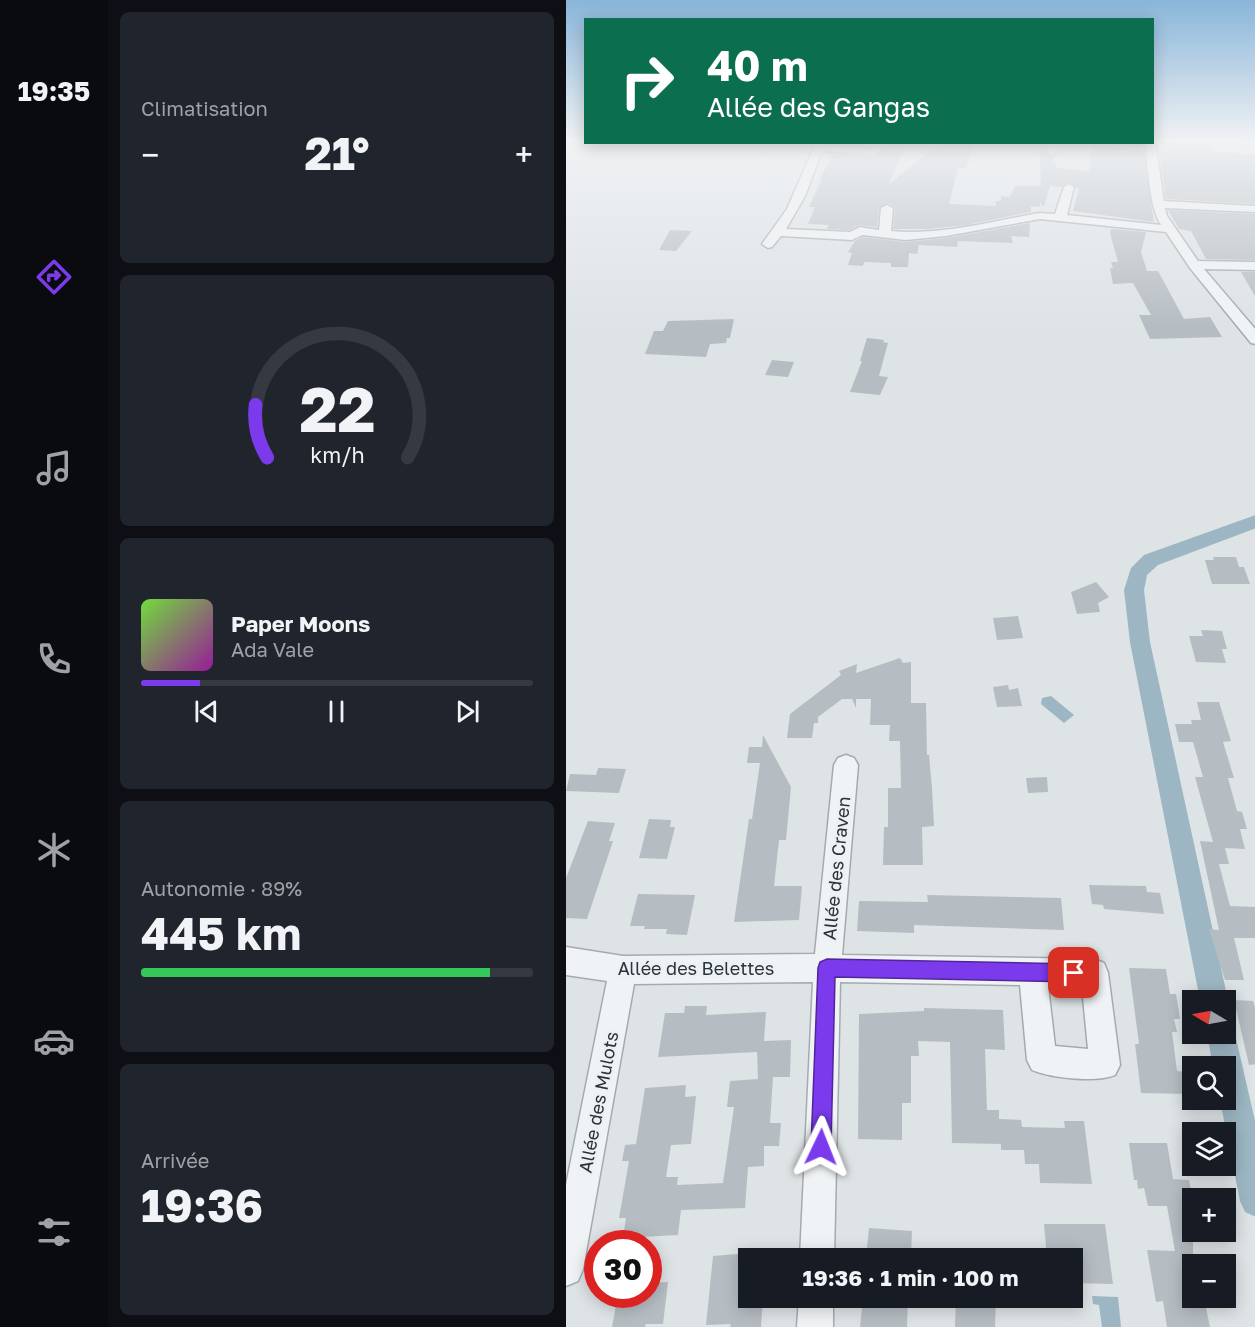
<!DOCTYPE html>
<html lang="fr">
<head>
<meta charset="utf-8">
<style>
	:root { --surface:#171b24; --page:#20242c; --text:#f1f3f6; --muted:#9ea1a6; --line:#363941; --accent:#7c3aed }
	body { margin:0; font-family:"Golos Text",sans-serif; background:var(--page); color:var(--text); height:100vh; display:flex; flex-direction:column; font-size:22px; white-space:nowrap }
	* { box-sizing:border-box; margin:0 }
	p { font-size:20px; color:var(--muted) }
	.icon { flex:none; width:33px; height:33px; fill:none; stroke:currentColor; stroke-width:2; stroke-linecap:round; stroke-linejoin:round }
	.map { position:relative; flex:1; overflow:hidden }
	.sheet { display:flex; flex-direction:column; gap:12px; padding:12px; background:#0d0f14; width:458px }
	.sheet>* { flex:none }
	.top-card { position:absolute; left:18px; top:18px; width:570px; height:126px; border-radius:0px; box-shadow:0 3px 15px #0003; background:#0b6e4f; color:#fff; overflow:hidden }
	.needle { width:39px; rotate:280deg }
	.tools { position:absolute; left:616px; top:990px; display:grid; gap:12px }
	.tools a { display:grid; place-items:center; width:54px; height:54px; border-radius:0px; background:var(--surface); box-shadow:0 3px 15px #0003; font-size:30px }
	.speed { position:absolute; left:18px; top:1230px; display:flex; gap:12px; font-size:30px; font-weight:700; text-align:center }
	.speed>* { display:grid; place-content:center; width:78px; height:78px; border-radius:50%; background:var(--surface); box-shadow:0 3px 15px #0003; line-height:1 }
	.speed .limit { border:9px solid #d22; background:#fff; color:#111 }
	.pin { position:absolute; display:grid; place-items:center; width:51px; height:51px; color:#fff; margin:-26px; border-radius:12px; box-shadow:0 3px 9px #0006 }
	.me { position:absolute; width:66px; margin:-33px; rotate:2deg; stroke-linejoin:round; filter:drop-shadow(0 0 4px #0008) }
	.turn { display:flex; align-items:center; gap:21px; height:126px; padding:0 24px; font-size:27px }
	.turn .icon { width:78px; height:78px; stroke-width:2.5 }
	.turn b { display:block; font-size:42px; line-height:51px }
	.big { font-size:45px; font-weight:700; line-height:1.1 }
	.sheet .card { flex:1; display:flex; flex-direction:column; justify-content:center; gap:9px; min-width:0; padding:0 21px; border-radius:9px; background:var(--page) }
	.sheet .dial { align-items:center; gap:0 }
	.dial svg { height:156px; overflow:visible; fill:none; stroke:var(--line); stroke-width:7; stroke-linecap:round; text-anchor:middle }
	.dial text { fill:var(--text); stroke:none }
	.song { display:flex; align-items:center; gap:18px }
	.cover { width:72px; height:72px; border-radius:9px; background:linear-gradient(135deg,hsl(100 70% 55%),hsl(300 70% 35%)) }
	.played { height:6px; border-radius:3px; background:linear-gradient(90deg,var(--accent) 15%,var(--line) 15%) }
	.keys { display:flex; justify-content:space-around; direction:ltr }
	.heat { display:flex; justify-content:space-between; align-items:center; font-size:33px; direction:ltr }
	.charge { height:9px; border-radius:4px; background:linear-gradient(90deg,#34c759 89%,var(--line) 0) }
	.trip { position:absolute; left:172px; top:1248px; width:345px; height:60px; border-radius:0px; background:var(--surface); box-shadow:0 3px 15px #0003; font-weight:700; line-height:60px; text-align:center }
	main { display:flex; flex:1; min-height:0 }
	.tabs { display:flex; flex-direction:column; width:108px; justify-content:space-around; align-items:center; background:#090b0e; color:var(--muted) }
	.tabs .icon { width:42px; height:42px }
	.tabs .active { color:var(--accent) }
	.tabs b { font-size:27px; color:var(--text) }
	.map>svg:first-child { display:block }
	.water { fill:#9cb7c3 }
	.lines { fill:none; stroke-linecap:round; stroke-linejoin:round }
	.canal { fill:#9cb7c3; fill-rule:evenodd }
	.building { fill:#b6bdc2 }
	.minor-casing { stroke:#a4abaf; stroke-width:3 }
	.minor { fill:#f0f3f5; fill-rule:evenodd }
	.route { fill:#7c3aed; stroke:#51269a; stroke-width:1.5 }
	.labels { text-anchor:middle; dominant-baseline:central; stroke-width:6; stroke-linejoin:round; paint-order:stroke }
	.near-street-label { font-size:18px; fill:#29333b; stroke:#edf1f4 }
</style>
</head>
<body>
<main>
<nav class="tabs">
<b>19:35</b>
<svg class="icon active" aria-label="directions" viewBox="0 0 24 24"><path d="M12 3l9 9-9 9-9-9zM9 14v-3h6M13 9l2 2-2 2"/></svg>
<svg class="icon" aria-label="music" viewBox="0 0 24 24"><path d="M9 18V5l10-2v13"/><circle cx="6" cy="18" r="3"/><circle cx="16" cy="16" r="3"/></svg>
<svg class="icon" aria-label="phone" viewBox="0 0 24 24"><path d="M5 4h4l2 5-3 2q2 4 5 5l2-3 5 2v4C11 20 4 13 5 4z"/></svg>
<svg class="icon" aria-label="climate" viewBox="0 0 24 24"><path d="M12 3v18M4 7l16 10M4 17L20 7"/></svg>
<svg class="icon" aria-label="car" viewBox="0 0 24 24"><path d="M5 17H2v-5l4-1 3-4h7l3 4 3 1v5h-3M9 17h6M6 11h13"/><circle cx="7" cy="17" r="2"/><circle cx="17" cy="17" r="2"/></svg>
<svg class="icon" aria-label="filters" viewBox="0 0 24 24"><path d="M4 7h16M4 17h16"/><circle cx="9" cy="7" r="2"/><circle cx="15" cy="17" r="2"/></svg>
</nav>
<section class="sheet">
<div class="card"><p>Climatisation</p>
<div class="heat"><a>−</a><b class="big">21°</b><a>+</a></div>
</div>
<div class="card dial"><svg viewBox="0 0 100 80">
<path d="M14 69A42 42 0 1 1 86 69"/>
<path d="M14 69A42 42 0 0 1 8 42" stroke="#7c3aed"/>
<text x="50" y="56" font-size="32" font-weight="700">22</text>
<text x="50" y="72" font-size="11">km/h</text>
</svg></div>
<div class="card">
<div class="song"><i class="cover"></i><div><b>Paper Moons</b><p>Ada Vale</p></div></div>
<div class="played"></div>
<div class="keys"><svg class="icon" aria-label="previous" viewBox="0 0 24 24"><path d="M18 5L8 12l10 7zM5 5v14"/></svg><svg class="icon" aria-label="pause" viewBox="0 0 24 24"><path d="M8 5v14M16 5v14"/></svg><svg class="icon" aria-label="next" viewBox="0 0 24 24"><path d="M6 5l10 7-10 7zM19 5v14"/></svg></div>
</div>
<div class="card"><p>Autonomie · 89%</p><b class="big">445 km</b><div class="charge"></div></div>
<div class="card"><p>Arrivée</p><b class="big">19:36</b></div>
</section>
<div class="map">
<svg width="690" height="1327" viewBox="0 0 690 1327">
	<rect width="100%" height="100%" fill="#dee3e6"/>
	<path class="water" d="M 485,696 L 508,715 L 498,723 L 475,704 L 476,698 Z
		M 526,1296 L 552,1297 L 555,1327 L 536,1327 L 533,1305 L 527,1304 Z"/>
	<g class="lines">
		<path class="canal" d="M 690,515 L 690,528 L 592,565 L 581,575 L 578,590 L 584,642 L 662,1000 L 660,1005 L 660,1000 L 634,1000 L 564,642 L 558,590 L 565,568 L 578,555 Z
			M 660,1022 L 665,1024 L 669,1034 L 690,1125 L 690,1217 L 679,1212 L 674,1201 L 654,1100 L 660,1100 L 660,1066 L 647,1066 L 641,1034 L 660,1034 Z"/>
	</g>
	<path class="building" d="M 605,141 L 623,142 L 623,145 L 646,145 L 649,152 L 690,154 L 690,204 L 600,199 L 593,152 L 604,151 L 603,142 Z
		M 321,142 L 341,142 L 323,184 L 376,142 L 409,142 L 400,168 L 392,168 L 383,204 L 430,206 L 430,201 L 435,201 L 435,196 L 444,197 L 449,186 L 475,186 L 473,142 L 481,142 L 478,154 L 489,157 L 486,162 L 491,162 L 490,168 L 523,171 L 526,145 L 578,151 L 588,222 L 507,211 L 513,189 L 502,182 L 496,187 L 484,186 L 478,206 L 476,206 L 475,202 L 473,207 L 465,206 L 465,212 L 400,225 L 362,229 L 327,229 L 329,207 L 322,203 L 313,208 L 311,227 L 294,225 L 284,230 L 261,229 L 263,225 L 242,224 L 249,207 L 243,207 L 256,179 L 254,179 L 267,154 L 309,157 L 314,155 Z
		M 602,210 L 690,214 L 690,260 L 640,259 L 625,231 L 613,229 Z
		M 464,223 L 463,237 L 445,236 L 447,243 L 392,241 L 391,247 L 353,245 L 351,254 L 343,253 L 342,267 L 325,267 L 325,263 L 298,262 L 297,266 L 282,265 L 286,253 L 282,252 L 289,241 L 296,237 L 340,242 L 380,238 Z
		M 545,229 L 580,232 L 575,252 L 581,271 L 592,271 L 618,319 L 644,317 L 656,337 L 584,339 L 573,315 L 585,315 L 567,283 L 547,284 L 544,268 L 547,268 L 545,262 L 552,262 L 544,233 Z
		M 104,230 L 126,231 L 110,251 L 93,250 Z
		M 675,272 L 690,272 L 690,298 Z
		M 168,319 L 164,338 L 161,338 L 160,343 L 144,344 L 140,357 L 79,354 L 88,331 L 97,331 L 102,321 Z
		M 301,338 L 318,340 L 317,342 L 322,343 L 313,376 L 322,377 L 314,395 L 284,392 L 296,361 L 294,361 Z
		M 206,360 L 228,362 L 222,377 L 199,375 Z
		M 647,557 L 670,557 L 673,567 L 678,567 L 684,584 L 646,584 L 639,560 L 648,560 Z
		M 530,582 L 543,597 L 532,603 L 534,612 L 511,614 L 505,592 Z
		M 452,616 L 457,638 L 431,640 L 427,618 Z
		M 635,630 L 656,631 L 661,649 L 656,649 L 660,663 L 630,662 L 623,636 L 637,636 Z
		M 334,658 L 337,663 L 345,662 L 345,703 L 360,703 L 361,755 L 363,755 L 366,788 L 368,826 L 356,827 L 357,865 L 317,865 L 318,827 L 322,827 L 322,788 L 335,788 L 334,741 L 323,741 L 324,725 L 304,725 L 305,699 L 290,699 L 290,708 L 286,699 L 276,699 L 252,717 L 252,723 L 248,723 L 246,738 L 221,738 L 224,714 L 275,675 L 273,671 L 291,664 L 290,673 Z
		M 442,685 L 443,690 L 452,688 L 456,706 L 431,707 L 427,687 Z
		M 631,702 L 653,702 L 665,741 L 657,742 L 668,778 L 662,778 L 671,811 L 676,812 L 681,829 L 674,829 L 679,849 L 659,848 L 663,864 L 653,864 L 664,906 L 690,907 L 690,938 L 668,938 L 678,980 L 659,980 L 643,929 L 653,930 L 634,841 L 647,842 L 629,777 L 637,777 L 627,742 L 613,742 L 609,724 L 626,724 L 625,720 L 635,720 Z
		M 197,735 L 225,787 L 220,840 L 213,840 L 208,886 L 236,886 L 233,920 L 168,922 L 183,819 L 186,819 L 194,763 L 181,763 L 183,747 L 196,747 Z
		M 32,768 L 60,769 L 53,793 L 0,791 L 4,774 L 30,775 Z
		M 481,777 L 482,792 L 462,793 L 460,778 Z
		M 83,819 L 105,820 L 104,827 L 109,827 L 101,859 L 73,858 Z
		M 22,821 L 49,823 L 43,841 L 47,841 L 21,919 L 0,918 L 0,878 Z
		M 523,885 L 580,886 L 581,892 L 594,893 L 598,914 L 538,909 L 537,905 L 526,904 Z
		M 72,894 L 129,895 L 121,935 L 100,934 L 101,929 L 78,929 L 79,926 L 64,926 Z
		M 361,895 L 495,898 L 498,930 L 348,925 L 348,933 L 291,931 L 293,901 L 362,902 Z
		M 563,968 L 600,969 L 604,994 L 610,994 L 614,1019 L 608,1019 L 611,1032 L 606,1032 L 611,1071 L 620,1072 L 623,1094 L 575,1093 L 569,1044 L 573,1044 Z
		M 668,1000 L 687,1001 L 690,1010 L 690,1064 L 683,1065 Z
		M 119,1006 L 141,1006 L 140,1015 L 200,1012 L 198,1041 L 225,1040 L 224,1077 L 207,1077 L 204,1123 L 215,1123 L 213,1146 L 198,1146 L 198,1166 L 182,1167 L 179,1208 L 115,1210 L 112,1235 L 57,1238 L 60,1218 L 53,1218 L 63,1161 L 56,1161 L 59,1145 L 70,1144 L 79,1088 L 120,1085 L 119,1097 L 130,1096 L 125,1144 L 105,1145 L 100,1177 L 112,1177 L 111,1185 L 157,1183 L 168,1107 L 161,1107 L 164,1081 L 192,1079 L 191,1052 L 92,1057 L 99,1013 L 118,1013 Z
		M 358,1008 L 437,1010 L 439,1050 L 419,1049 L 421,1110 L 433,1110 L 433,1119 L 455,1120 L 456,1127 L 499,1128 L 498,1121 L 518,1121 L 526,1184 L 474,1183 L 473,1164 L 459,1164 L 458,1150 L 435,1150 L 435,1144 L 386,1143 L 384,1042 L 352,1041 L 353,1056 L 345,1056 L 345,1103 L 336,1103 L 336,1140 L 292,1139 L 293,1014 L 358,1011 Z
		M 563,1143 L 601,1143 L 607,1179 L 623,1180 L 627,1198 L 627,1298 L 638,1298 L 644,1327 L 601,1327 L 597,1301 L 590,1302 L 581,1250 L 609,1251 L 601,1206 L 582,1206 L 578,1188 L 572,1189 L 571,1180 L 568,1180 Z
		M 478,1224 L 539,1224 L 547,1284 L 507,1283 L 507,1258 L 481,1258 Z
		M 303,1228 L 346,1231 L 345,1258 L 300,1258 Z
		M 183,1253 L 183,1298 L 197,1298 L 195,1327 L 164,1327 L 165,1324 L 140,1325 L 147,1256 Z
		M 102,1282 L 97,1324 L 80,1324 L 79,1327 L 46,1327 L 52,1294 L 82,1294 L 82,1283 Z
		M 297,1298 L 342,1298 L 341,1327 L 294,1327 Z
		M 390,1298 L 430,1298 L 429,1327 L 389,1327 Z"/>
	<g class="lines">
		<g class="minor-casing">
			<path id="minor" d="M 653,139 L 690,139 L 690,145 L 658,142 Z
				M 586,140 L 589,142 L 598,201 L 690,206 L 690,212 L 599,208 L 601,216 L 632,261 L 690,262 L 690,270 L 638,269 L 690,330 L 690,344 L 685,343 L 624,268 L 600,232 L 474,219 L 380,236 L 340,240 L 296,235 L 286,240 L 215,236 L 206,247 L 202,248 L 196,244 L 221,209 L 250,142 L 260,142 L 259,145 L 305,149 L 309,142 L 319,142 L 312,154 L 308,155 L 256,151 L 239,196 L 220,229 L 284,232 L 294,227 L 313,230 L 315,208 L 321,205 L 327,208 L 325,231 C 374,236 426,221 474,213 L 489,214 L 498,187 L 503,184 L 508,187 L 501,215 L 595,225 C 583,206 582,166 579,142 L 586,142 Z
				M 483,142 L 493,142 L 489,155 L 480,153 Z
				M 280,755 L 288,758 L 292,765 L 276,955 L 528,959 L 538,963 L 542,973 L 554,1065 L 549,1075 C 531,1083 484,1078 466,1070 L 461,1060 L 454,985 L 274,982 L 268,1258 L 234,1258 L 247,982 L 68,984 L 17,1269 L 12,1281 L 0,1286 L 0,1185 L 41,981 L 0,975 L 0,947 L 57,956 L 249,954 L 268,765 L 272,758 ZM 482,986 L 516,987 L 522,1049 L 489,1046 Z
				M 233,1298 L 267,1298 L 267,1327 L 231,1327 Z"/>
		</g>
		<use href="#minor" class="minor"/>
	</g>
	<linearGradient id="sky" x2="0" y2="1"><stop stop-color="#89b5d9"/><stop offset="0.43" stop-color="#f0f2f4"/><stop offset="1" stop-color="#f0f2f4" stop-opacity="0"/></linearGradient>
	<rect width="690" height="325" fill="url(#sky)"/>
	<path class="route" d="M 261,959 L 508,964 L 514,966 L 517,973 L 514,979 L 508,982 L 269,977 L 265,1147 L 262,1154 L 255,1157 L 248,1154 L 245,1147 L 252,968 L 254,962 Z"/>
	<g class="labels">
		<g class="near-street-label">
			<text transform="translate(270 868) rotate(-84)">Allée des Craven</text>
			<text x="130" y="968">Allée des Belettes</text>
			<text transform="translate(32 1102) rotate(-79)">Allée des Mulots</text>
		</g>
	</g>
</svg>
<div class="tools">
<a><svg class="needle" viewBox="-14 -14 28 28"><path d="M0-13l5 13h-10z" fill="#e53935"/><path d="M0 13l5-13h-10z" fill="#9ea1a6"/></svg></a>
<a><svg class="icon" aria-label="search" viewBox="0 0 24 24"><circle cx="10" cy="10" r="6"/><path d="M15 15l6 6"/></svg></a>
<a><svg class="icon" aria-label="layers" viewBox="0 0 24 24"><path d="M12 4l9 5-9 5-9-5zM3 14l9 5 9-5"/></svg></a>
<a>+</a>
<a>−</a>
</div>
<div class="speed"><div class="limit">30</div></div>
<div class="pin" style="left:508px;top:973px;background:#d93025"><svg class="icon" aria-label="arrive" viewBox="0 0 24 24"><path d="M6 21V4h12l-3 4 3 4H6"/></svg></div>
<svg class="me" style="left:255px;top:1147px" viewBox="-20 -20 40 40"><path d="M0-17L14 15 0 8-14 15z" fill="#7c3aed" stroke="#fff" stroke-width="4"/></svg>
<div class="trip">19:36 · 1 min · 100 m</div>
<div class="top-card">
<div class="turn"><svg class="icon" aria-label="right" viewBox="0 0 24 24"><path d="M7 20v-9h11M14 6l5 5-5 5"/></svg><div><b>40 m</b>Allée des Gangas</div></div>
</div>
</div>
</main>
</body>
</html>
